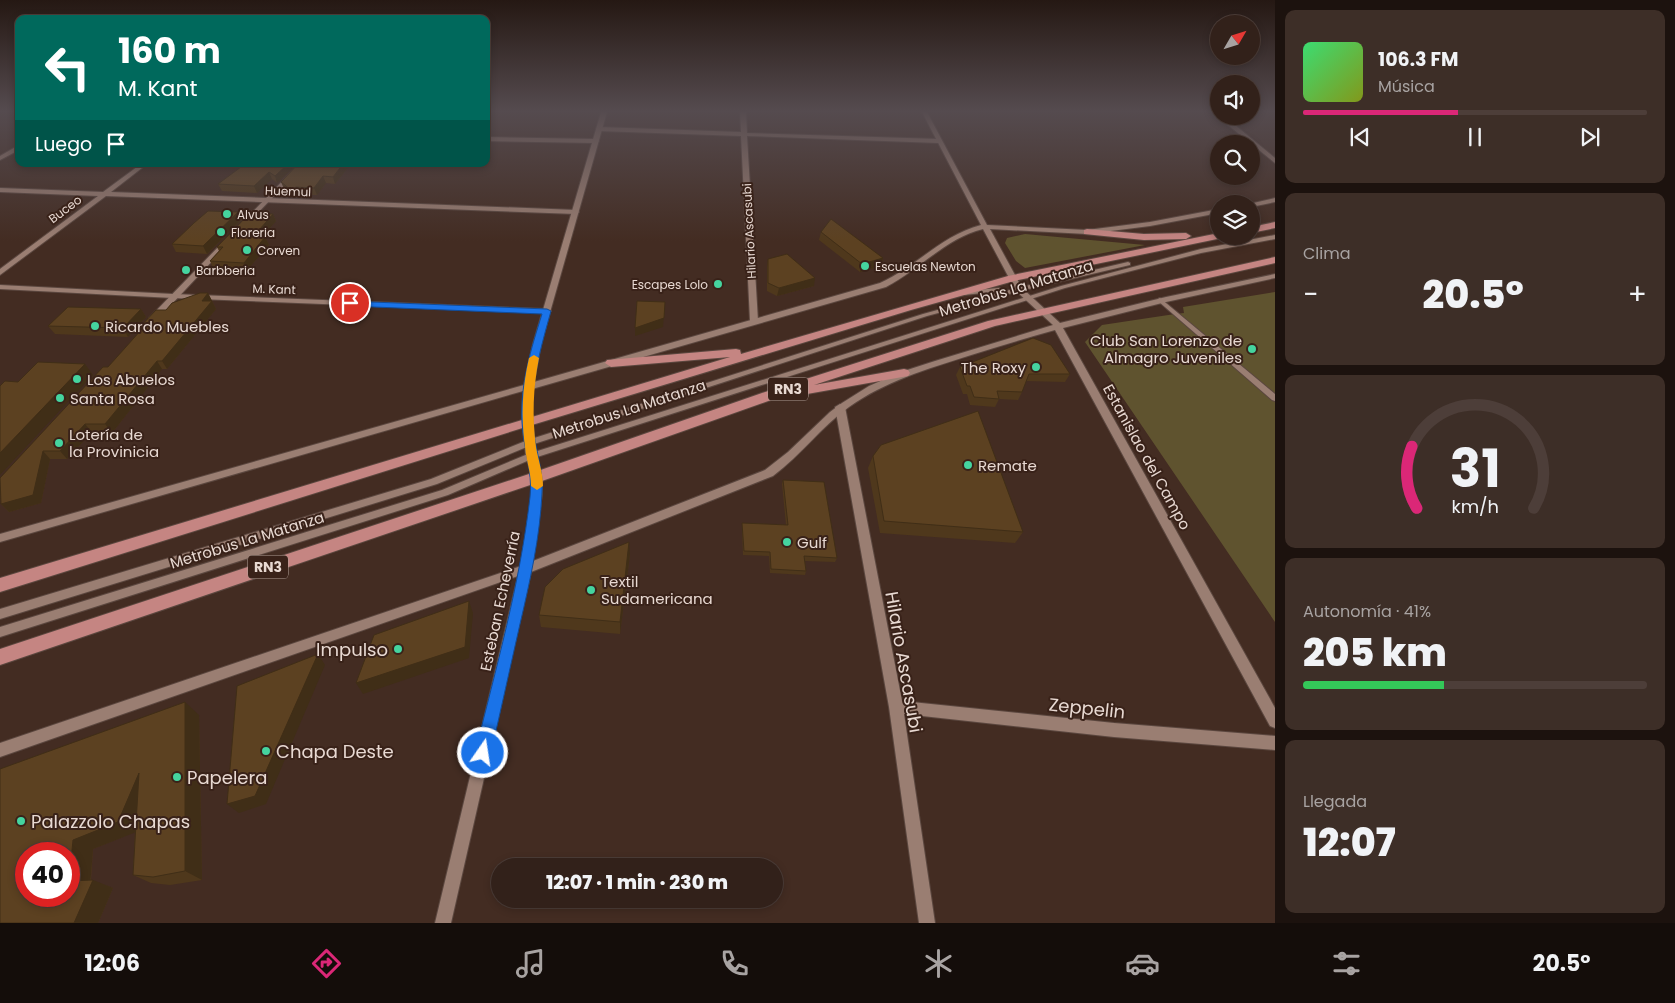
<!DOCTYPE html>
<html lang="es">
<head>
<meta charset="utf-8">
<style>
	:root { --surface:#32211a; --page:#3d2e27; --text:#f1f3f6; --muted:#a8a3a2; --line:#4d3e39; --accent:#db2777 }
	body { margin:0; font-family:Poppins,sans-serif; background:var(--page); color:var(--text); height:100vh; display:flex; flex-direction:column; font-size:19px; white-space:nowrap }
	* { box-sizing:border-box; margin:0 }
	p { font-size:16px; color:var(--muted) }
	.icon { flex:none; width:28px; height:28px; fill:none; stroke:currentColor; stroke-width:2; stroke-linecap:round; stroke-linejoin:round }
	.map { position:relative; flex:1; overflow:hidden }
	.sheet { display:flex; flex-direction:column; gap:10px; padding:10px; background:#1c120e; width:400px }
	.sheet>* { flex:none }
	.hud { position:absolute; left:15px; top:15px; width:475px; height:152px; border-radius:10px; box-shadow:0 2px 8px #0003,0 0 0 1px var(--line); background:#00695c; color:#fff; overflow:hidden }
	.needle { width:32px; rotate:51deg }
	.controls { position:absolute; left:1210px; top:15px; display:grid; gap:10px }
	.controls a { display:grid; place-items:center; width:50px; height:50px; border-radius:50%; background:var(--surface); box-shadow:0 2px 8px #0003,0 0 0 1px var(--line); font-size:25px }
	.speed { position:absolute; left:15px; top:842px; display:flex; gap:10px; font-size:25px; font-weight:700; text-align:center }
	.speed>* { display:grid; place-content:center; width:65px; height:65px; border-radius:50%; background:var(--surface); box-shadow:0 2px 8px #0003,0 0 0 1px var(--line); line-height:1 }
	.speed .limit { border:8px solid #d22; background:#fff; color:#111 }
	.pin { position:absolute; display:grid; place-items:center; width:42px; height:42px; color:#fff; margin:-21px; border:2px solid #fff; border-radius:50%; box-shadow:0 1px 5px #0007 }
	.me { position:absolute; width:55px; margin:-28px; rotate:13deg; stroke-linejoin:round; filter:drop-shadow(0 0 4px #0008) }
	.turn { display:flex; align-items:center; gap:18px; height:105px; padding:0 20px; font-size:22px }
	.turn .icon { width:65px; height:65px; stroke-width:2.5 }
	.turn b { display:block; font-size:35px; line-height:42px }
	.then { display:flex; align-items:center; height:48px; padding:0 20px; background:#0003; gap:10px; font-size:19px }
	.big { font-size:38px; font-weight:800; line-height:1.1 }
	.sheet .card { flex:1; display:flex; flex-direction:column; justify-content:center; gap:8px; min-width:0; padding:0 18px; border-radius:10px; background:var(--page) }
	.sheet .dial { align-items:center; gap:0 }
	.dial svg { height:130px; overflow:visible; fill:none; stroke:var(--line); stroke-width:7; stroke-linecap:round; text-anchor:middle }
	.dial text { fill:var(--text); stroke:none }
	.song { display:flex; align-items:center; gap:15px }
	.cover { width:60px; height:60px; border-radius:8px; background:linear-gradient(135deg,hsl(140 70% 55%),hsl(70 70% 35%)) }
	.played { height:5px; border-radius:2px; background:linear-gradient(90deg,var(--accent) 45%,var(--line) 45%) }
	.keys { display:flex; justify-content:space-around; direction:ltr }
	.heat { display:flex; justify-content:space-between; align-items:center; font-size:28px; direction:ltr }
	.charge { height:8px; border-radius:4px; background:linear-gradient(90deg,#34c759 41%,var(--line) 0) }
	.trip { position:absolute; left:491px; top:858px; width:292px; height:50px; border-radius:25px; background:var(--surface); box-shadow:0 2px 8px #0003,0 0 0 1px var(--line); font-weight:800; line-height:50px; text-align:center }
	.tabs { display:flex; height:80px; justify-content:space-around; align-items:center; background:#140d0a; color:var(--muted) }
	.tabs .icon { width:35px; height:35px }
	.tabs .active { color:var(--accent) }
	.tabs b { font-size:22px; color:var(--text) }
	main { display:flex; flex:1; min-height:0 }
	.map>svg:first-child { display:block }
	.green { fill:#5f532f }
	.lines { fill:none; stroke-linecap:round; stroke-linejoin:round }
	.service-casing { stroke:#5b473f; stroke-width:2 }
	.minor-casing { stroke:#5b473f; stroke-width:2 }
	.tertiary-casing { stroke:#5b473f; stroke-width:2 }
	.trunk-casing { stroke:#5b473f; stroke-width:2 }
	.service { fill:#9a7e72; fill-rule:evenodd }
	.minor { fill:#9a7e72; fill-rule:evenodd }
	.tertiary { fill:#9a7e72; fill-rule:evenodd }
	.trunk { fill:#c58582; fill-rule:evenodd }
	.wall { fill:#4f381c }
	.shaded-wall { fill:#402e17 }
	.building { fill:#5c4121; stroke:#402e17; fill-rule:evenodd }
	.route { fill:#1a73e8; stroke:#114b97 }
	.slow { fill:#f59e0b }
	.poi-dot { fill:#45d49f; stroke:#392219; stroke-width:2 }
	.labels { text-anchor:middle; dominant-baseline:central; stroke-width:4; stroke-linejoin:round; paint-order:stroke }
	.far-street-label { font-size:12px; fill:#e8d9d2; stroke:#392219 }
	.far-poi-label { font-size:12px; fill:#e8d9d2; stroke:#392219; text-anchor:start }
	.shield { fill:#392219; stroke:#b4a29a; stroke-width:1 }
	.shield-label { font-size:14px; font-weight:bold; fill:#e8d9d2 }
	.street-label { font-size:15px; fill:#e8d9d2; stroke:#392219 }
	.poi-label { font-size:15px; fill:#e8d9d2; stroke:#392219; text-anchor:start }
	.near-poi-label { font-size:18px; fill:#e8d9d2; stroke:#392219; text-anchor:start }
	.near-street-label { font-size:18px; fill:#e8d9d2; stroke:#392219 }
</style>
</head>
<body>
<main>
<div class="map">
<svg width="1275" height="923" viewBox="0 0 1275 923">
	<rect width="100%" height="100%" fill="#432c22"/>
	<path class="green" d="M 1025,234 L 1145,245 L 1025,268 L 1016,261 L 1005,243 L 1007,238 Z
		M 1275,292 L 1275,622 L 1085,342 L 1102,325 L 1175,314 L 1184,313 L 1183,307 Z"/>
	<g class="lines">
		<g class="service-casing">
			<path id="service" d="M 1275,235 L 1275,239 L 1201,253 L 1065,288 L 534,458 L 448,495 L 0,637 L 0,627 L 442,490 L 528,454 L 1061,286 L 1201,249 Z
				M 1128,262 L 1130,263 L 1130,265 L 1020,291 L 927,316 L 534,444 L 437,484 L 0,619 L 0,609 L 431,479 L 528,440 L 923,314 L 1017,288 Z
				M 999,288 L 1001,289 L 1001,291 L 964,295 L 961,293 L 964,291 Z
				M 1160,298 L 1275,394 L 1275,401 L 1272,400 L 1158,301 L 1158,299 Z"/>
		</g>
		<g class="minor-casing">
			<path id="minor" d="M 740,112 L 746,112 L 747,133 L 939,139 L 942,141 L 939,143 L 747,136 L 758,321 L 754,323 L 750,321 L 741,136 L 599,131 L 596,129 L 599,127 L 741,132 Z
				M 1218,115 L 1224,116 L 1275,158 L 1275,163 L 1218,117 Z
				M 486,137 L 596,139 L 599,141 L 596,143 L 486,141 Z
				M 19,145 L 19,150 L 0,160 L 0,156 Z
				M 141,164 L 147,164 L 111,192 L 576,210 L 579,212 L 576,214 L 106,196 L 0,275 L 0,269 L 98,196 L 0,192 L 0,188 L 103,192 Z
				M 0,285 L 173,294 L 547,309 L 551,311 L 547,313 L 173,298 L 0,289 Z
				M 840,404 L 845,407 L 902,701 L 1114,723 L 1275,736 L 1275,750 L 1114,737 L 904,714 L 935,923 L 919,923 L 889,707 L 835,407 Z"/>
		</g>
		<g class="tertiary-casing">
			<path id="tertiary" d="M 601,112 L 607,112 L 541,344 L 534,382 L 880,283 C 916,267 942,235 981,225 L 922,112 L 927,112 L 987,225 L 1087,230 L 1150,222 L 1219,209 L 1219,213 L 1150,226 L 1087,234 L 990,229 L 1022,288 L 1060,323 L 1166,297 L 1275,274 L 1275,278 L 1166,302 L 1063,328 L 1275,708 L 1275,728 L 1270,726 L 1055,330 C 1026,338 997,347 968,356 C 927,369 884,382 849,407 C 821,427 801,455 773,476 L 531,572 L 451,923 L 435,923 L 518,576 L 0,757 L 0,743 L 521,566 L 532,494 L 532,477 L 526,456 L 522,422 L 523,391 L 0,542 L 0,534 L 524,385 L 533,344 ZM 983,229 L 1016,291 L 1053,325 L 935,361 L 901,372 L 869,386 L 842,403 L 830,412 L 788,452 L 765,470 L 533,561 L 542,494 L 542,477 L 536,456 L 532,422 L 532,389 L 886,287 C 919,270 946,238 983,229 Z
				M 299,164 L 305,164 L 247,224 L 243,224 L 243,222 Z
				M 1275,198 L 1275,202 L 1251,207 L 1251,204 L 1249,204 Z
				M 226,239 L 232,240 L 155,322 L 149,322 L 149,318 Z"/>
		</g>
		<g class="trunk-casing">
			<path id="trunk" d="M 1275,222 L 1275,228 L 1251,233 L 1251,227 Z
				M 1087,229 L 1144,234 L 1186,233 L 1191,236 L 1186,239 L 1144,240 L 1084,234 L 1084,230 Z
				M 1219,233 L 1219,236 L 1224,236 L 1222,238 L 1014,281 L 911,310 L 532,425 L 0,592 L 0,578 L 730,357 L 611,367 L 605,363 L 607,360 L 736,349 L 740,350 L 741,354 L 1008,276 Z
				M 1275,257 L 1275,263 L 995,326 L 814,385 L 904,369 L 908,370 L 910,373 L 908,376 L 807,394 L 803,393 L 802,389 L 542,481 L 0,665 L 0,649 L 532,473 L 762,393 L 988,321 Z"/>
		</g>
		<use href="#service" class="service"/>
		<use href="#minor" class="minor"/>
		<use href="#tertiary" class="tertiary"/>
		<use href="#trunk" class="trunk"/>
	</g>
	<path class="wall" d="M 297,164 L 277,183 L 272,179 L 257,193 L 222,191 L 218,184 Z
		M 298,164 L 351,164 L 335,184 L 326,183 L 317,195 L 299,195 L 294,197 L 284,189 L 281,182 Z
		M 238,212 L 241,220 L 207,254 L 176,252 L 172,244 Z
		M 273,214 L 276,221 L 262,237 L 265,237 L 269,245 L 247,270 L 214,269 L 210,261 L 219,251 L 217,247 Z
		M 821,232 L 883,258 L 881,266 L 860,272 L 819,240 Z
		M 768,259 L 814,286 L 777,296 L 767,291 L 767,267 Z
		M 208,293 L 216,309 L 167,369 L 162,369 L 112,433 L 92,432 L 67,459 L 50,459 L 41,503 L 9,512 L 1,504 L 108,367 L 140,332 L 138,329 L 166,310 Z
		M 141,309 L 146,317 L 128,337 L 55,334 L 48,326 Z
		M 960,367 L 1070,374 L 1065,382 L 1026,381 L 1022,392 L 1018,400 L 999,399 L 995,407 L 970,405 L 967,394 L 963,394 L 956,375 Z
		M 873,456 L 1023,532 L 1015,543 L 880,533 L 868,468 Z
		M 783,480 L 837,558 L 835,562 L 805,561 L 806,571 L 805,575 L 770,573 L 769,556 L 743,555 L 742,527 L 742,523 L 786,525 L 782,484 Z
		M 630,554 L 620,634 L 541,627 L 539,615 Z
		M 199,715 L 202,880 L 170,885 L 151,883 L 133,875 L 135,832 L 93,849 L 91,880 L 113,888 L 98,923 L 0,923 Z"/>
	<path class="shaded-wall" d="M 288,164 L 297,164 L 277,183 L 275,176 Z
		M 343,164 L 351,164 L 335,184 L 333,177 Z
		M 269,172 L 272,179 L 257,193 L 254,186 Z
		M 323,176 L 326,183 L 317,195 L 314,188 Z
		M 296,187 L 299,195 L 294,197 L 291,190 Z
		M 238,212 L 241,220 L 207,254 L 203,246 Z
		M 273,214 L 276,221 L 256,244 L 253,237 Z
		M 265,237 L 269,245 L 247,270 L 244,263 Z
		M 883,258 L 881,266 L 860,272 L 862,264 Z
		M 815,278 L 814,286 L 777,296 L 779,288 Z
		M 208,293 L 216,309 L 167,369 L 162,361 L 202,301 Z
		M 665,302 L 663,327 L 635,336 L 635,328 Z
		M 141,309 L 146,317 L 128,337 L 123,328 Z
		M 157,361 L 162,369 L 112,433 L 105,424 Z
		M 85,364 L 93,375 L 0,475 L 0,453 Z
		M 85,424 L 92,432 L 67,459 L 60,451 Z
		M 43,451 L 50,459 L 41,503 L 9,512 L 1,504 Z
		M 629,542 L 630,554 L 620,634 L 620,622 Z
		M 469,601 L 473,613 L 469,658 L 363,694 L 356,683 Z
		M 318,654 L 325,665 L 266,804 L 239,813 L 227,804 Z
		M 185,702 L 199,715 L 202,880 L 185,871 Z
		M 139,773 L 136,832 L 93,849 L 90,886 L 93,880 L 113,888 L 98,923 L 74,923 L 69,881 L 73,840 Z"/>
	<path class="building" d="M 245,164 L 288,164 L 275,176 L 269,172 L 254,186 L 218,184 Z
		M 298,164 L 343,164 L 333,177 L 323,176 L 314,188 L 296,187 L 291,190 L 281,182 Z
		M 208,211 L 238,212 L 203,246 L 172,244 L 194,223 Z
		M 250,213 L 273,214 L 253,237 L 265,237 L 244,263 L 210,261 L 223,247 L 217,247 Z
		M 831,219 L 883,258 L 862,264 L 821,232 Z
		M 787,254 L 815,278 L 779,288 L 768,283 L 768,259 Z
		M 200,293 L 208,293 L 202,301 L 212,301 L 162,361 L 157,361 L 105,424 L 85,424 L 60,451 L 43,451 L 33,495 L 1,504 L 0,478 L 103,367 L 108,367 L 142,329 L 138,329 L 156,310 L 166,310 L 172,303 Z
		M 637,301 L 665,302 L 664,318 L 635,328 Z
		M 68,307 L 141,309 L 123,328 L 48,326 Z
		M 1033,338 L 1051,345 L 1070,374 L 1029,374 L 1022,392 L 997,391 L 999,399 L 974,397 L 970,386 L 967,386 L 960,367 Z
		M 38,362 L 85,364 L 0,453 L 0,386 L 5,381 L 18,382 Z
		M 978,411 L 1023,532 L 884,521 L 873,456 L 881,445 Z
		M 783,480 L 824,482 L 837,558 L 804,556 L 806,571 L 771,569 L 770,552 L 744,551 L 742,523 L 788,525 Z
		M 629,542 L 620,622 L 539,615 L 545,587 L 563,569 Z
		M 469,601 L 465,647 L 356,683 L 374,635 Z
		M 318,654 L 255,796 L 227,804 L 237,686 Z
		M 185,702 L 185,871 L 153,877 L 133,875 L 139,773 L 118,822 L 73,840 L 69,881 L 93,880 L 74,923 L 0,923 L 0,769 ZM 26,854 L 69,854 L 69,896 L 26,896 Z"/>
	<linearGradient id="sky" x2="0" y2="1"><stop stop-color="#251813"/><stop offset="0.46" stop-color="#554b4f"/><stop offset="1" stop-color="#554b4f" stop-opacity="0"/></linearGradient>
	<rect width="1275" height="241" fill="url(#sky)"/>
	<path class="route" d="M 347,301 L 547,309 L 551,311 C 541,347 530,384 533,423 C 534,447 544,470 542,493 C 540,537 530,581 520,624 C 510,667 501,710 491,753 L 489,759 L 483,761 L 477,759 L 475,753 C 496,668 520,584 530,497 C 533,471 523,447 522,422 C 520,384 531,349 542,314 L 350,306 L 347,305 Z"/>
	<path class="slow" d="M 534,355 L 539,358 C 533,388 532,416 536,447 C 538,460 543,472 543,486 L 537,490 L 531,486 C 531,472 526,460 525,447 C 521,416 522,388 529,358 Z"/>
	<g class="poi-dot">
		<circle cx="227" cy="214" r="5"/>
		<circle cx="221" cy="232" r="5"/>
		<circle cx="247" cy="250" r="5"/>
		<circle cx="865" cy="266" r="5"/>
		<circle cx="186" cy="270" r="5"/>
		<circle cx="718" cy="284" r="5"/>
		<circle cx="95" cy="326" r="5"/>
		<circle cx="1252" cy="349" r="5"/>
		<circle cx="1036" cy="367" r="5"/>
		<circle cx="77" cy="379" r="5"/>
		<circle cx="60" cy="398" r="5"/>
		<circle cx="59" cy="443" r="5"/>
		<circle cx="968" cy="465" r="5"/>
		<circle cx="787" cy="542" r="5"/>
		<circle cx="591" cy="590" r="5"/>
		<circle cx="398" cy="649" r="5"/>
		<circle cx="266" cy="751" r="5"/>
		<circle cx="177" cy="777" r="5"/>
		<circle cx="21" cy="821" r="5"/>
	</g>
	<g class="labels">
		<g class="far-street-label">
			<text transform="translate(288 191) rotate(2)">Huemul</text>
			<text transform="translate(65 209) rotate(-37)">Buceo</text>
			<text transform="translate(749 231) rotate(-93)">Hilario Ascasubi</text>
			<text transform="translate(274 289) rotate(2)">M. Kant</text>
		</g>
		<g class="far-poi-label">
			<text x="237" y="214">Alvus</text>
			<text x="231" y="232">Floreria</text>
			<text x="257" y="250">Corven</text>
			<text x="875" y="266">Escuelas Newton</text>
			<text x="196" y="270">Barbberia</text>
			<text x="708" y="284" text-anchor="end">Escapes Lolo</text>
		</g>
		<g class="shield">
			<rect x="768" y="377.5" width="40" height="23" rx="4"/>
			<rect x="248" y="555.5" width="40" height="23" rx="4"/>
		</g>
		<g class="shield-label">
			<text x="788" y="389">RN3</text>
			<text x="268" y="567">RN3</text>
		</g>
		<g class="street-label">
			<text transform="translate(1016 288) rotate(-17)">Metrobus La Matanza</text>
			<text transform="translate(629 409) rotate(-18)">Metrobus La Matanza</text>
			<text transform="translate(1147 457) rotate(61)">Estanislao del Campo</text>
			<text transform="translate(247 540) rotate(-17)">Metrobus La Matanza</text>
			<text transform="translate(500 601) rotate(-78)">Esteban Echeverría</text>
		</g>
		<g class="poi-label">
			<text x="105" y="326">Ricardo Muebles</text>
			<text x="1242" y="340" text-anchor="end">Club San Lorenzo de<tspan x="1242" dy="17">Almagro Juveniles</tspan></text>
			<text x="1026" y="367" text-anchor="end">The Roxy</text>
			<text x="87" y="379">Los Abuelos</text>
			<text x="70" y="398">Santa Rosa</text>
			<text x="69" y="434">Lotería de<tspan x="69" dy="17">la Provinicia</tspan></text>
			<text x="978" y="465">Remate</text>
			<text x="797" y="542">Gulf</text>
			<text x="601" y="581">Textil<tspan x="601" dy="17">Sudamericana</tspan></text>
		</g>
		<g class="near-poi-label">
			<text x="388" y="649" text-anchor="end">Impulso</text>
			<text x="276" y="751">Chapa Deste</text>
			<text x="187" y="777">Papelera</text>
			<text x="31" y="821">Palazzolo Chapas</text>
		</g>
		<g class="near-street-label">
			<text transform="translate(904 662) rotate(80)">Hilario Ascasubi</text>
			<text transform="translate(1087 708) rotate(6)">Zeppelin</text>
		</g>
	</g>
</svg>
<div class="controls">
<a><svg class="needle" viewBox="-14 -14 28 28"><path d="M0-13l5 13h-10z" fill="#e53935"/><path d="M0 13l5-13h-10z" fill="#a8a3a2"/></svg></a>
<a><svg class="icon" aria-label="sound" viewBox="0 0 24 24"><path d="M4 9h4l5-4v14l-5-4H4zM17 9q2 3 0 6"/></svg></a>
<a><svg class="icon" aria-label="search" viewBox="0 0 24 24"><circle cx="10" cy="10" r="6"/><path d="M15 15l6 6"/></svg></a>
<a><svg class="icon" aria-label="layers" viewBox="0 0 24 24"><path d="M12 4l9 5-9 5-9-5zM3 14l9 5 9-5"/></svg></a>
</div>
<div class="speed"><div class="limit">40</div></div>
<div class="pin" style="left:350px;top:303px;background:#d93025"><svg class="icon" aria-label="arrive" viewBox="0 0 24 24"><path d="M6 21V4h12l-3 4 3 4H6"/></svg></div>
<svg class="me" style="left:483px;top:753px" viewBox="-20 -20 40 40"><circle r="17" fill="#1a73e8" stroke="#fff" stroke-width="3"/><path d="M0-11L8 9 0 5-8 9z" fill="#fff"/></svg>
<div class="trip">12:07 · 1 min · 230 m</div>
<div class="hud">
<div class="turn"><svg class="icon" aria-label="left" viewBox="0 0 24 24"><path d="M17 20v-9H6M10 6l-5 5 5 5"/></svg><div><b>160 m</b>M. Kant</div></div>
<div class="then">Luego<svg class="icon" aria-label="arrive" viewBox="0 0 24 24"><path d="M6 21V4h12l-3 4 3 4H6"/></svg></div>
</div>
</div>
<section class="sheet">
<div class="card">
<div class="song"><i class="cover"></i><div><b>106.3 FM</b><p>Música</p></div></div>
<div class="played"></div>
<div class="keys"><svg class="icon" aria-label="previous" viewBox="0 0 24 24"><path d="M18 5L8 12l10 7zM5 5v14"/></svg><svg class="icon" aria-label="pause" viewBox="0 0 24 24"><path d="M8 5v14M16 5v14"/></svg><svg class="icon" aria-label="next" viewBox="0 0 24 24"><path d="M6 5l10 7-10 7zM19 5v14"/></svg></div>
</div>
<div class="card"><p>Clima</p>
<div class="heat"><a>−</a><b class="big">20.5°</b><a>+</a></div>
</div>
<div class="card dial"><svg viewBox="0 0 100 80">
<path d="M14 69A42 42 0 1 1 86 69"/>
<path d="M14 69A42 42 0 0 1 11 31" stroke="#db2777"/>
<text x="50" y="56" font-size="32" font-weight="700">31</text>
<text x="50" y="72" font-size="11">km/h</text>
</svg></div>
<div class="card"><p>Autonomía · 41%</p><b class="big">205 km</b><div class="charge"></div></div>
<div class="card"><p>Llegada</p><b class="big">12:07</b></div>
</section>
</main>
<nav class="tabs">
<b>12:06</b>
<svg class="icon active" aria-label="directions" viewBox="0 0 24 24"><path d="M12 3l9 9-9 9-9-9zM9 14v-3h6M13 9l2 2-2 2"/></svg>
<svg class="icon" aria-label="music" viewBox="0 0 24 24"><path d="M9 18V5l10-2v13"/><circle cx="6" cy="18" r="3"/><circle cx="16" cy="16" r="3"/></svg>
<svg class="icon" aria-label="phone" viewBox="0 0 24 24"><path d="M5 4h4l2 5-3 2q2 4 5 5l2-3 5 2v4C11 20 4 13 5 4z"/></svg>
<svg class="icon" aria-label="climate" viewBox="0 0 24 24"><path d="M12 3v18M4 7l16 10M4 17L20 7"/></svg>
<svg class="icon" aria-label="car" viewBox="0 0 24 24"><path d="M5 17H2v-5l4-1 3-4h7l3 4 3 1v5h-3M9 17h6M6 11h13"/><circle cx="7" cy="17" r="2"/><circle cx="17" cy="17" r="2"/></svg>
<svg class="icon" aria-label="filters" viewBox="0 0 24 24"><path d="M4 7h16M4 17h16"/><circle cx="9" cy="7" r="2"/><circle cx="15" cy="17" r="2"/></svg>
<b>20.5°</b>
</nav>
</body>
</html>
